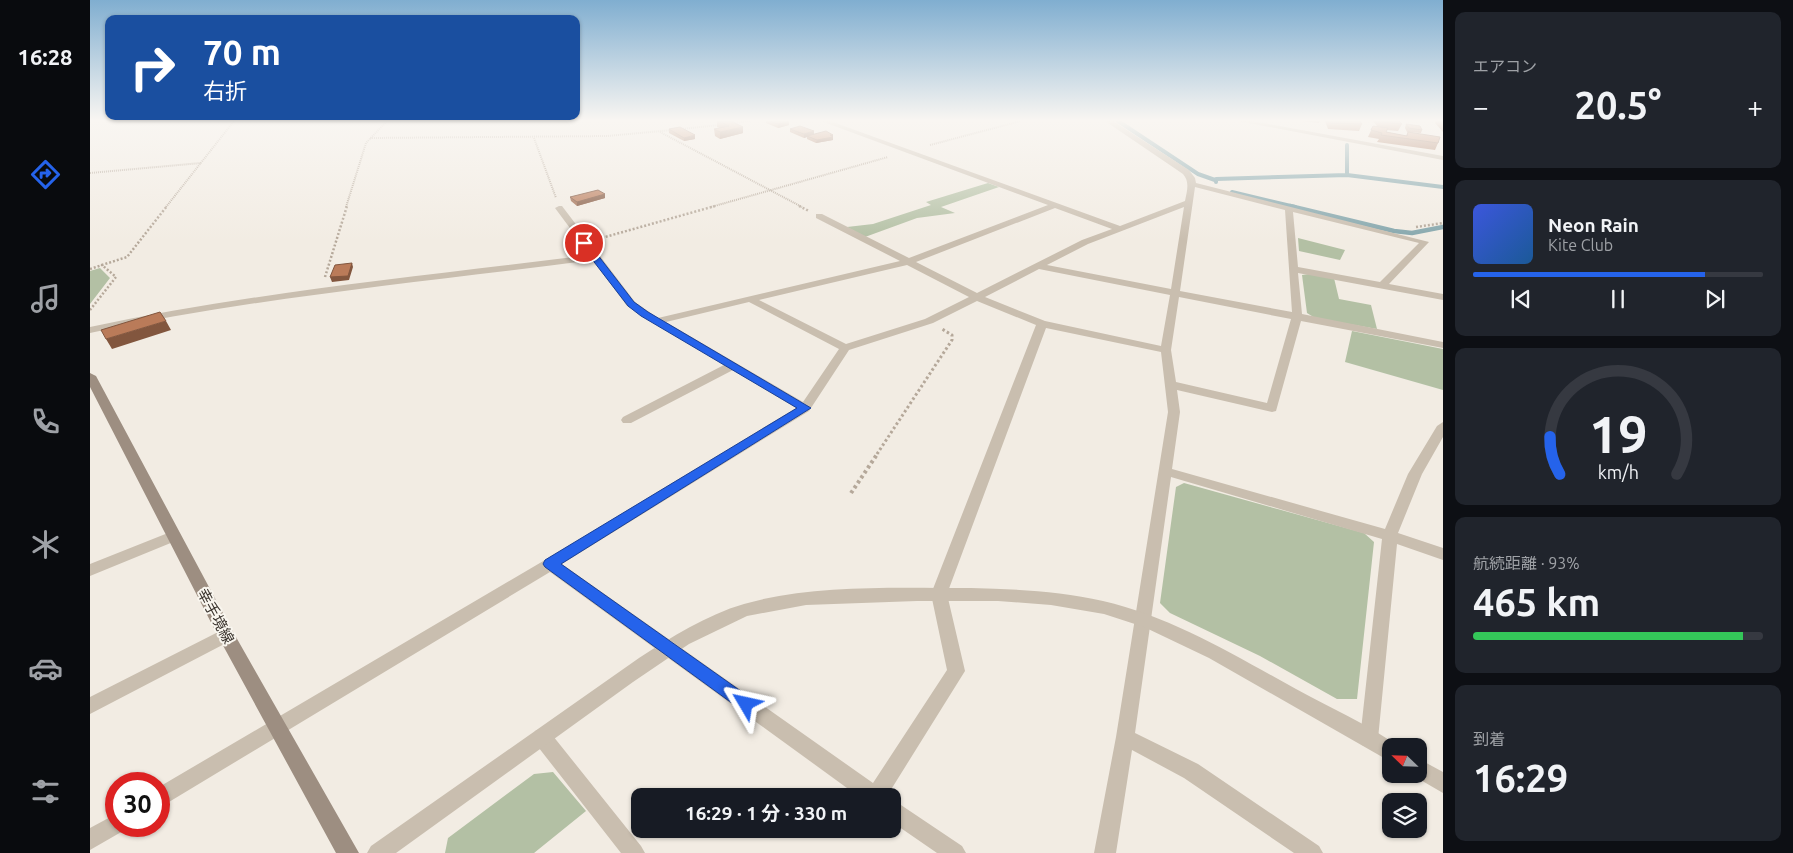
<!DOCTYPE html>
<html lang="ja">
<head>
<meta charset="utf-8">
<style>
	:root { --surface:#171b24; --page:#20242c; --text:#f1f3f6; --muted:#9ea1a6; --line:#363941; --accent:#2563eb }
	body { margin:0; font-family:Ubuntu,"Noto Sans JP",sans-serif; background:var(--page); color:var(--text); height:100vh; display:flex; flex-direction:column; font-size:19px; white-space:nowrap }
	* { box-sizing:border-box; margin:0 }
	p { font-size:16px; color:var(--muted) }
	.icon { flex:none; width:28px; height:28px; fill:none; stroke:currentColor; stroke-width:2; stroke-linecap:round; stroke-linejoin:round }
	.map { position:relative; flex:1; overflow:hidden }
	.side { display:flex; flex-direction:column; gap:12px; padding:12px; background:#0d0f14; width:350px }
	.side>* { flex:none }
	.guide { position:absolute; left:15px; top:15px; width:475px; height:105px; border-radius:10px; box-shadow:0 1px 4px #0004; background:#1a4fa0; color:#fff; overflow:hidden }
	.needle { width:32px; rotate:293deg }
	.buttons { position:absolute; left:1292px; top:738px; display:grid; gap:10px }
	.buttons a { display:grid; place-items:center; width:45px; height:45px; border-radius:10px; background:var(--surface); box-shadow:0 1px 4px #0004; font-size:25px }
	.speed { position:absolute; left:15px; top:772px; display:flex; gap:10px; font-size:25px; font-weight:700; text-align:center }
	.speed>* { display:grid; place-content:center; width:65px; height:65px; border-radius:50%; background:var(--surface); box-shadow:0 1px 4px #0004; line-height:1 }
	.speed .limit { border:8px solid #d22; background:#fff; color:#111 }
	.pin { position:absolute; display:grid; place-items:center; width:42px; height:42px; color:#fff; margin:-21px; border:2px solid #fff; border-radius:50%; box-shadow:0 1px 5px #0007 }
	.me { position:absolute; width:55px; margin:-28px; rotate:306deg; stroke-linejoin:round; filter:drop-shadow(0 0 4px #0008) }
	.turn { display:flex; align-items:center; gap:18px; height:105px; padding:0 15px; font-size:22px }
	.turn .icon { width:65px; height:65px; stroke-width:2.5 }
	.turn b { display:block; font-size:35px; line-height:42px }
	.big { font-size:38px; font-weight:700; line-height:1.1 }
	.side .widget { flex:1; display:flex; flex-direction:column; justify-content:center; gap:8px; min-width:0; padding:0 18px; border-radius:10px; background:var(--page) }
	.side .dial { align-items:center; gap:0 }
	.dial svg { height:130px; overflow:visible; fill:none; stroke:var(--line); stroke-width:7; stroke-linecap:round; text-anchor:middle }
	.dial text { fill:var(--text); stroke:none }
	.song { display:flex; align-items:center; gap:15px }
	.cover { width:60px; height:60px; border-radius:8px; background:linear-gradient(135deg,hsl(230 70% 55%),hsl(210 70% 35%)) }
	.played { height:5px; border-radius:2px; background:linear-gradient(90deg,var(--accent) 80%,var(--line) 80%) }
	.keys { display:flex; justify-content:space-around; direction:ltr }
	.heat { display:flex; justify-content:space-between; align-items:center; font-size:28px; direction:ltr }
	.charge { height:8px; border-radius:4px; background:linear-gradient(90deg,#34c759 93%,var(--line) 0) }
	.trip { position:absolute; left:541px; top:788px; width:270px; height:50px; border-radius:10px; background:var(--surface); box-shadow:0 1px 4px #0004; font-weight:700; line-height:50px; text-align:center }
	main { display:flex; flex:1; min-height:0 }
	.tab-bar { display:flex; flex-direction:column; width:90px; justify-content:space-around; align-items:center; background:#090b0e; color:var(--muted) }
	.tab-bar .icon { width:35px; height:35px }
	.tab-bar .selected { color:var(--accent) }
	.tab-bar b { font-size:22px; color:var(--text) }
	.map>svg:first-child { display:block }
	.green { fill:#b3c0a4 }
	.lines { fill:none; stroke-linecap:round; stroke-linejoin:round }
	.stream-far1 { stroke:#84a6ac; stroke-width:4 }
	.stream { stroke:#84a6ac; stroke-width:4.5 }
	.path-far3 { stroke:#b5a89a; stroke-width:2; stroke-dasharray:1 1; stroke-linecap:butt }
	.path-far2 { stroke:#b5a89a; stroke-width:2.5; stroke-dasharray:2 2; stroke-linecap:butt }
	.path-far1 { stroke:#b5a89a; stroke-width:3; stroke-dasharray:2.5 2.5; stroke-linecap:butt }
	.path { stroke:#b5a89a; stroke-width:4; stroke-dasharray:3 3; stroke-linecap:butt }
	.minor { fill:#c9beaf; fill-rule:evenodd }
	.tertiary { fill:#c9beaf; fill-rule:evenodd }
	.secondary { fill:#9d8e81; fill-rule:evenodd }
	.wall { fill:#a06a4d }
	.shaded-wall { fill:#82563e }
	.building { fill:#ba7b59; stroke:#82563e }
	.route { fill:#2563eb; stroke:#184099 }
	.labels { text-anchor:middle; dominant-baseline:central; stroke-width:4; stroke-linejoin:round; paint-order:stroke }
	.near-street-label { font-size:15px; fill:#39322c; stroke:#f9f6ef }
</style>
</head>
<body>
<main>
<nav class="tab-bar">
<b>16:28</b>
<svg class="icon selected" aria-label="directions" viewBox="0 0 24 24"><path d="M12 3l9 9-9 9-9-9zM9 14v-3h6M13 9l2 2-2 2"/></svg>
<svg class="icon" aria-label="music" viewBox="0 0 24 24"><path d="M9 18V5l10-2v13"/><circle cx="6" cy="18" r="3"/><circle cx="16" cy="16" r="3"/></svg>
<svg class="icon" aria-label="phone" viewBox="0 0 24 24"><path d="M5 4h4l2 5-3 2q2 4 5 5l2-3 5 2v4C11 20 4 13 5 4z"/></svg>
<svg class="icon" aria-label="climate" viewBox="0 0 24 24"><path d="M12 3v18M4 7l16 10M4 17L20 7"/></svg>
<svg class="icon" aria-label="car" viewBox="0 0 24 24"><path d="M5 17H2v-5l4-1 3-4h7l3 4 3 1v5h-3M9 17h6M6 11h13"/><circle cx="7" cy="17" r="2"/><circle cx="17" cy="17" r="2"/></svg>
<svg class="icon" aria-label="filters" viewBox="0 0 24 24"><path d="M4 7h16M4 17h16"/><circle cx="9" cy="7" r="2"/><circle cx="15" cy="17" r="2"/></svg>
</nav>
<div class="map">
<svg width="1353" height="853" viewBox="0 0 1353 853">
	<rect width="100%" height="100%" fill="#f2ece3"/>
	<path class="green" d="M 898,183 L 909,187 L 851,207 L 865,213 L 827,218 L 775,237 L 757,227 L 783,224 L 841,205 L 836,202 Z
		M 1208,238 L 1255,250 L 1250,260 L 1209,251 Z
		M 10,268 L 20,278 L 0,304 L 0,271 Z
		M 1219,274 L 1244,278 L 1249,299 L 1281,305 L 1287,329 L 1225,318 L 1217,313 L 1212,275 Z
		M 1262,331 L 1353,349 L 1353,390 L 1255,362 Z
		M 1094,483 L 1274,533 L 1284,542 L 1267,699 L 1247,699 L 1170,656 L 1080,613 L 1070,603 L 1086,487 Z
		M 463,772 L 496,811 L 444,853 L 355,853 L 358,838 L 444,774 Z"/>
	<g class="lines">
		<path class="stream-far1" d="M 1028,121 L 1108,174 L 1125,180
			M 1257,145 L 1257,175
			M 1126,182 L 1126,179 L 1257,175 L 1353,187
			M 1142,192 L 1205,207"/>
		<path class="stream" d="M 1200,206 L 1304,231 L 1322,233 L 1353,227"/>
		<path class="path-far3" d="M 643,123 L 660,121
			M 591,129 L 629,125
			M 570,132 L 712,207
			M 280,138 L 517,136 L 582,130
			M 444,138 L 466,198
			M 840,145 L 931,121
			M 0,173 L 111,163
			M 76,207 L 144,121
			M 256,207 L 276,143 L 297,121
			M 621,207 L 798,157"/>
		<path class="path-far2" d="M 709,206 L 719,211
			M 1326,227 L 1353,223
			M 508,239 L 625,206
			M 0,269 L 12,265
			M 235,277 L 257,206
			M 0,310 L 26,277 L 12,265 L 37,257 L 77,206"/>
		<path class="path-far1" d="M 787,454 L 862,340 L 862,335 L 852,329"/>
		<path class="path" d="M 761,493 L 788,453"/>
		<path class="minor" d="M 731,121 L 740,121 L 1030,226 L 1095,201 C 1097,191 1100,182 1093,174 L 1015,121 L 1023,121 L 1099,170 L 1105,178 L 1106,183 L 1339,242 L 1299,284 L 1353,294 L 1353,300 L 1208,273 L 1212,314 L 1353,342 L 1353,348 L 1211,321 L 1186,411 L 1182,412 L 1087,390 L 1090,412 L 1082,469 L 1295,529 L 1318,474 L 1347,426 L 1353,422 L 1353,437 L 1332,474 L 1308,533 L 1353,548 L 1353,560 L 1307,544 L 1288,739 L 1286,745 L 1279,748 L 1272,745 L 1270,739 L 1292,539 L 1081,477 L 1045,733 L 1108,764 L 1229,846 L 1233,853 L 1204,853 L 1094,778 L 1042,750 L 1026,853 L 1004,853 L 1026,737 L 1078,412 L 1071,352 L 956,328 L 857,594 L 875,671 L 797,796 L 768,796 L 460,572 L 69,808 L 69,787 L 455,560 L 706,408 L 643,370 L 541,423 L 533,423 L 531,420 L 533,417 L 634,365 L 537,306 L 503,260 C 335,282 166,297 0,333 L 0,327 C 164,292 333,276 500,255 L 465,208 L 469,206 L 472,206 L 545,302 L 568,318 L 810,261 L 726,218 L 726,214 L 732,214 L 819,258 L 958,205 ZM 1105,187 L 1195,210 L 1202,312 L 1090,291 ZM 1094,207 L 1081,289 L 957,265 L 998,244 ZM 965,208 L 1022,229 L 992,240 L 887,293 L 826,262 ZM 1203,212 L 1329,243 L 1290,282 L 1208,267 ZM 817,265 L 879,297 L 835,319 L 756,344 L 669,300 ZM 949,269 L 1080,295 L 1071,346 L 955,321 L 895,297 ZM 1089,297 L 1201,319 L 1177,403 L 1086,382 L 1081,350 ZM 887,301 L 946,325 L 841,594 L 857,670 L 783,783 L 472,564 L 719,411 L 759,350 L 843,323 ZM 659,302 L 749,349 L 713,402 L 576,322 Z
			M 1148,121 L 1162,121 L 1353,156 L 1353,160 Z
			M 83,531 L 88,532 L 90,536 L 88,540 L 0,576 L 0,564 Z
			M 136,628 L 142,630 L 144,635 L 142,640 L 0,714 L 0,697 Z
			M 452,728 L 459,731 L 551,846 L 555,853 L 531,853 L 445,743 L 443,737 L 445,731 Z
			M 802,799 L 872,846 L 876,853 L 847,853 L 802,822 Z
			M 26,814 L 26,826 L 35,826 L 33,831 L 0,850 L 0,828 Z"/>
		<path class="tertiary" d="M 881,588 C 925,589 969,591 1013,601 C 1082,617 1144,655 1206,689 C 1239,707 1277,724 1308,746 L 1301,746 L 1301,761 L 1294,758 L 1119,658 L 1054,627 L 1014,614 L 961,605 L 908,601 L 827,601 L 716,605 L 657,616 L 599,644 L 543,682 L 306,853 L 277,853 L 281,846 L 549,658 C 582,637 616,615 654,604 C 722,584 810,588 881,588 Z
			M 1329,759 L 1353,772 L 1353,793 L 1322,775 L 1329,774 Z"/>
		<path class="secondary" d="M 0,373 L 6,376 L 142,630 L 269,853 L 246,853 L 130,640 L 0,387 Z"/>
	</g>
	<path class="wall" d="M 627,121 L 641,121 L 653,133 L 630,139 L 625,136 L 624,129 L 630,128 L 627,127 Z
		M 676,121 L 699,121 L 699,125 L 688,128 L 676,123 Z
		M 1211,121 L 1230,121 L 1229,123 Z
		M 1235,121 L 1270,121 L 1272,124 L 1269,131 L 1238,129 Z
		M 1283,121 L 1309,121 L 1312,124 L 1308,131 L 1297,130 L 1296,132 L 1316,136 L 1318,132 L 1348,143 L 1345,150 L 1287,142 L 1289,139 L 1278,137 L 1283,126 L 1287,126 Z
		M 1346,121 L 1353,121 L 1353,132 L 1345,123 Z
		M 1316,124 L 1332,130 L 1331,133 L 1317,132 L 1315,128 Z
		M 579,129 L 605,139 L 594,141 L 579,133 Z
		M 700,129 L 724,134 L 743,135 L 743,140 L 726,143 L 717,139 L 717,137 L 714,138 L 700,132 Z
		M 515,194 L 515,198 L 487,206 L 481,201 L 480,197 Z"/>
	<path class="shaded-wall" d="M 699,121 L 699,125 L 688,128 L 688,124 Z
		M 653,127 L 653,133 L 630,139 L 630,132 Z
		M 724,131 L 724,135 L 717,136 L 717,137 L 714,138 L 714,134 Z
		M 605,135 L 605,139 L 594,141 L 594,138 Z
		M 743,135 L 743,140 L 726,143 L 727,140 Z
		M 515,194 L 515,198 L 487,206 L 487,202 Z
		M 262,263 L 263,267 L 259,280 L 242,282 L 240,277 Z
		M 76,321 L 81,330 L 22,349 L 16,339 Z"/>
	<path class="building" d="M 629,121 L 641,121 L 653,127 L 630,132 L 624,129 L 639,126 Z
		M 679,121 L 699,121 L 688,124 Z
		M 1240,121 L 1270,121 L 1272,124 L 1240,123 Z
		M 1292,121 L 1309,121 L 1312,124 L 1293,122 Z
		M 1316,124 L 1330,126 L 1332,130 L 1319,128 Z
		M 710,126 L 724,131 L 714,134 L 700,129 Z
		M 1283,126 L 1298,128 L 1296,132 L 1317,136 L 1318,132 L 1350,137 L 1348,143 L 1291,135 L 1292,133 L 1281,130 Z
		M 590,127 L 605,135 L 594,138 L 579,129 Z
		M 736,131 L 743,135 L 740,135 L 743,137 L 727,140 L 717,136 Z
		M 508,190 L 515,194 L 487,202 L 480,197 Z
		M 262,263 L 258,276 L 240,277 L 245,265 Z
		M 70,312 L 76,321 L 16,339 L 11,330 Z"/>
	<linearGradient id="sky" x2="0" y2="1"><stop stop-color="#80aed0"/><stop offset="0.5" stop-color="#f9f6f2"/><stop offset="1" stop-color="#f9f6f2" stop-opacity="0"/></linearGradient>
	<rect width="1353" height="241" fill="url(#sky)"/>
	<path class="route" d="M 491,241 L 497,241 L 544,302 L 558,312 L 721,408 L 471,564 L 662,699 L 664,704 L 662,709 L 656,711 L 650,709 L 455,567 L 453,564 L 455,560 L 707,408 L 551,316 L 538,306 L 491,245 Z"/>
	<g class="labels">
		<g class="near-street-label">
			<text transform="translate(126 616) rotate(62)">幸手境線</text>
		</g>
	</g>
</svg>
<div class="buttons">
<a><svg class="needle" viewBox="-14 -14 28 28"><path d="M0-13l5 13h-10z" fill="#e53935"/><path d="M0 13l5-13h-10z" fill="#9ea1a6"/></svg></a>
<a><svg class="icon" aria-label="layers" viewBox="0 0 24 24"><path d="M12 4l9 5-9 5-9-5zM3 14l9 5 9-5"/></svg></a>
</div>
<div class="speed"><div class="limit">30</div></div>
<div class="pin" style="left:494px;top:243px;background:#d93025"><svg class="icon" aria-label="arrive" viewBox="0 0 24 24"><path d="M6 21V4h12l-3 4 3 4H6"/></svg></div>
<svg class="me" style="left:656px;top:704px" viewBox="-20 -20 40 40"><path d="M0-17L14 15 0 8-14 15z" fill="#2563eb" stroke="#fff" stroke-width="4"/></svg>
<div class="trip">16:29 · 1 分 · 330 m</div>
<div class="guide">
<div class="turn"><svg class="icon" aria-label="right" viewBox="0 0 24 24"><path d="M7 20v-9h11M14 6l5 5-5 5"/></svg><div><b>70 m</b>右折</div></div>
</div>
</div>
<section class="side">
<div class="widget"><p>エアコン</p>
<div class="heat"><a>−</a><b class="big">20.5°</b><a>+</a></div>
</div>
<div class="widget">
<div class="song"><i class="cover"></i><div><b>Neon Rain</b><p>Kite Club</p></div></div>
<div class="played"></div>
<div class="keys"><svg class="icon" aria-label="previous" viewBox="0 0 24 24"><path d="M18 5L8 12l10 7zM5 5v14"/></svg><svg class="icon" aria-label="pause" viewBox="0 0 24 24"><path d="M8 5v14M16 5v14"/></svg><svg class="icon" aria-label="next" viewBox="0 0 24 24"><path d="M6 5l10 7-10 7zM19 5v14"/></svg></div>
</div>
<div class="widget dial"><svg viewBox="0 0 100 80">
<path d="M14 69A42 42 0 1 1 86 69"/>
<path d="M14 69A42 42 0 0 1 8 46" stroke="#2563eb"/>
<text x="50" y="56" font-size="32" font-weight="700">19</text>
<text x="50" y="72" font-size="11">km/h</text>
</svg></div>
<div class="widget"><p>航続距離 · 93%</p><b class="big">465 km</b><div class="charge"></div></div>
<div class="widget"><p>到着</p><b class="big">16:29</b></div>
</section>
</main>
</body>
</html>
